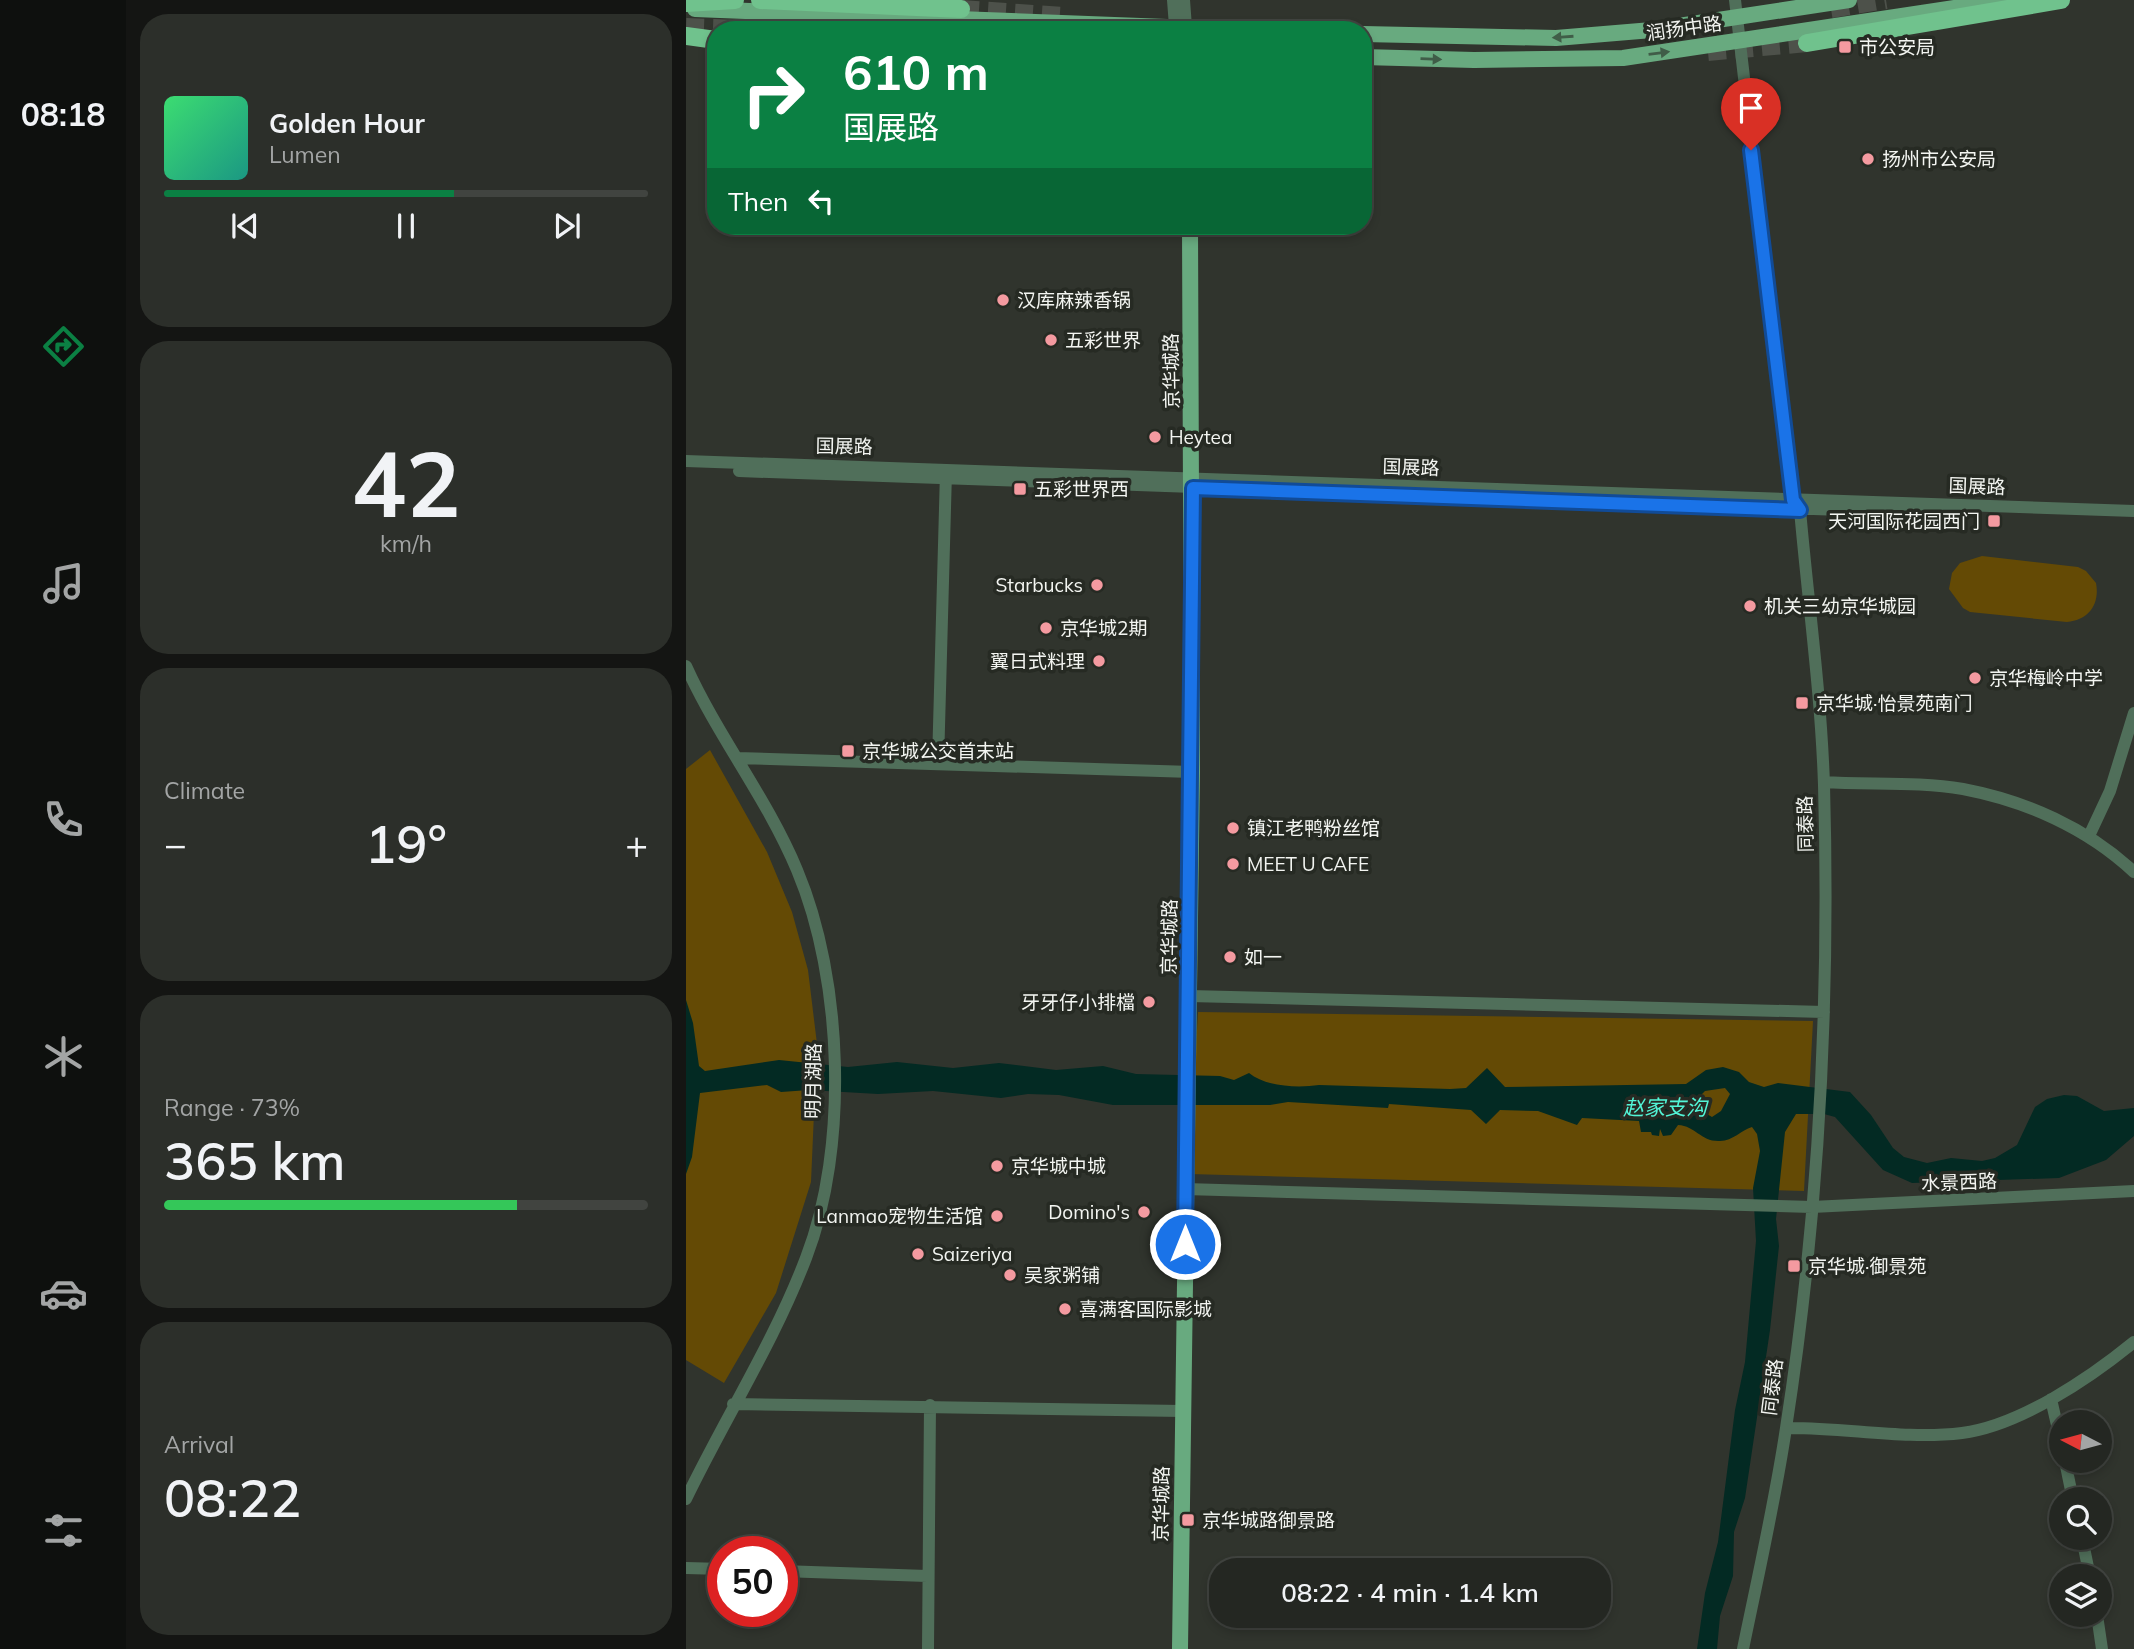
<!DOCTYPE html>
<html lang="en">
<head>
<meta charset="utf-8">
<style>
	:root { --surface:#242722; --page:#2c2f2a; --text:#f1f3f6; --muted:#a3a5a5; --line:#414440; --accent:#0b8043 }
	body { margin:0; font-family:Mulish,"Noto Sans SC",sans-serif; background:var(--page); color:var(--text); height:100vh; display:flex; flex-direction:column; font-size:26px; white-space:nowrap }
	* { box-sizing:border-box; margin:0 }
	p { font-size:23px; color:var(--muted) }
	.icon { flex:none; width:38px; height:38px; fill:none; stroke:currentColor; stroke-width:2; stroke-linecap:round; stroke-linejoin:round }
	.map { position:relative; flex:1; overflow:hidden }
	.drawer { display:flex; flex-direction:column; gap:14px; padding:14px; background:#141513; width:560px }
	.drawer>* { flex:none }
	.banner { position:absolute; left:21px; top:21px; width:665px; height:214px; border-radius:28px; box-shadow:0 4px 10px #0003,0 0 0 2px var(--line); background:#0b8043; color:#fff; overflow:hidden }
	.needle { width:46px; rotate:276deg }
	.fabs { position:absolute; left:1363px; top:1410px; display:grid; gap:14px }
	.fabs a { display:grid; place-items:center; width:63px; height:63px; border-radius:50%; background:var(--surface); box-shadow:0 4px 10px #0003,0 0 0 2px var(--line); font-size:35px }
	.speed { position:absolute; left:21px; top:1536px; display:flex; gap:14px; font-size:35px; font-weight:700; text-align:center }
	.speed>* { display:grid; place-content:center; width:91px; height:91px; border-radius:50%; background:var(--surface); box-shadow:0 4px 10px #0003,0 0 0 2px var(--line); line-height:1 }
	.speed .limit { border:10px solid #d22; background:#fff; color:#111 }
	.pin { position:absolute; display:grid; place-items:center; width:60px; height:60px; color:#fff; margin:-72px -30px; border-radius:50% 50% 50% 0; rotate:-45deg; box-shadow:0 0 7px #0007 }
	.pin .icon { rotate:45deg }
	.me { position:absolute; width:77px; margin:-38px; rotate:0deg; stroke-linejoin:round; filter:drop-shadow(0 0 5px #0008) }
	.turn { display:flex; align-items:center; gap:24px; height:147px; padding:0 21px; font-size:32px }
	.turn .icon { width:91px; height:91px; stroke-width:2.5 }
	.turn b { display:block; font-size:49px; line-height:60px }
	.then { display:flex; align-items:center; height:66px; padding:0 21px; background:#0003; gap:14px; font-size:26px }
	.big { font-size:52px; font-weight:600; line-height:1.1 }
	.drawer .card { flex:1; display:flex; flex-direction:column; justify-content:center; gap:10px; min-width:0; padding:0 24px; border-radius:28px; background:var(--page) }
	.drawer .dial { align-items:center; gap:0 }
	.dial b { font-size:91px; line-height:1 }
	.song { display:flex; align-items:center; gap:21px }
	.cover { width:84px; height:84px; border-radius:10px; background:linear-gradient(135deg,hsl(140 70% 55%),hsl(170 70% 35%)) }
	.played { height:7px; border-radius:4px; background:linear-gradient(90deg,var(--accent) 60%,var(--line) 60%) }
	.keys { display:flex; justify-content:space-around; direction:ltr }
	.heat { display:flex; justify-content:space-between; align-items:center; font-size:38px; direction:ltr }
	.charge { height:10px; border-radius:5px; background:linear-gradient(90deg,#34c759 73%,var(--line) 0) }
	.trip { position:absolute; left:523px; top:1558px; width:402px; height:70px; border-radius:28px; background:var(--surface); box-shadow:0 4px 10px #0003,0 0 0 2px var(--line); font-weight:600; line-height:70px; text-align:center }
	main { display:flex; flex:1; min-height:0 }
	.tab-bar { display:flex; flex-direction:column; width:126px; justify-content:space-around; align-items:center; background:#0e100e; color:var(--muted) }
	.tab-bar .icon { width:49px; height:49px }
	.tab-bar .active { color:var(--accent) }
	.tab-bar b { font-size:32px; color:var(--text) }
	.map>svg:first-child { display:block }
	.green { fill:#644a05 }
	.water { fill:#032a23; fill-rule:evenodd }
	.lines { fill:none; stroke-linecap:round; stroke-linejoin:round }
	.highway-tunnel { stroke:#4d514a; stroke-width:18; stroke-dasharray:18 9; stroke-linecap:butt }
	.minor { stroke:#506f5a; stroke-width:12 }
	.major { stroke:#68aa7f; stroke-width:16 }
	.highway { stroke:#70c28d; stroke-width:18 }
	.oneway { fill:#405d48 }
	.route-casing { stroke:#114b97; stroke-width:18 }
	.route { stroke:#1a73e8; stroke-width:12 }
	.poi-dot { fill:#f49aa0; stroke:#262a23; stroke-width:2.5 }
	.labels { text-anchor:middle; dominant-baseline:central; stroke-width:7; stroke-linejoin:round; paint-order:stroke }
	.street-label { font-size:19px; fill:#f3f5f1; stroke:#262a23 }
	.poi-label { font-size:19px; fill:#f3f5f1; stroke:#262a23; text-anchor:start }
	.water-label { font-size:21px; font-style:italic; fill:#52f5d7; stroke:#262a23 }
</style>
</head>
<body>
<main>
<nav class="tab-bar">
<b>08:18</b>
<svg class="icon active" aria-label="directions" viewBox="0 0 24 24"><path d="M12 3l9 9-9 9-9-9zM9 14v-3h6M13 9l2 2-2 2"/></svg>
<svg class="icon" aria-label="music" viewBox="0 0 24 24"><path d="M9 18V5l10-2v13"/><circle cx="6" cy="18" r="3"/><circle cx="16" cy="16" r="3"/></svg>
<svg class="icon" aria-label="phone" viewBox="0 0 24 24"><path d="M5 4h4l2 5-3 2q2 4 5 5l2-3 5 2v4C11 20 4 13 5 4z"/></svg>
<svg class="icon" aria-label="climate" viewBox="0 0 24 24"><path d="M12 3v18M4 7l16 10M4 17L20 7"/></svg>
<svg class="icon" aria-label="car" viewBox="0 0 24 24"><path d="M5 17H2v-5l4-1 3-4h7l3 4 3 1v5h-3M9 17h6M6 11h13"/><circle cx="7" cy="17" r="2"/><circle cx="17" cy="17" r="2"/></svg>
<svg class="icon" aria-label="filters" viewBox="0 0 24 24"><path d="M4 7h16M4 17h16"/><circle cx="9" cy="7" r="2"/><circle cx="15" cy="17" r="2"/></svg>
</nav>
<section class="drawer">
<div class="card">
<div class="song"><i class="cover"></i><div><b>Golden Hour</b><p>Lumen</p></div></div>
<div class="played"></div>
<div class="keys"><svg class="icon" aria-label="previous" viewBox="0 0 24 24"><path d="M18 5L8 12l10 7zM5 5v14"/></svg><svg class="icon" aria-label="pause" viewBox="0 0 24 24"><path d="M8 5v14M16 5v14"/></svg><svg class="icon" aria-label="next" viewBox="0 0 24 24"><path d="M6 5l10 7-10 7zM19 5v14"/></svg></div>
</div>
<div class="card dial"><b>42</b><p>km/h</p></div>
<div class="card"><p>Climate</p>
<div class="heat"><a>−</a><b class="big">19°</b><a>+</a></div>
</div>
<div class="card"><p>Range · 73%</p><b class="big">365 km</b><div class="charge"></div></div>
<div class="card"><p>Arrival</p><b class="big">08:22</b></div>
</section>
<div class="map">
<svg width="1448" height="1649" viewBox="0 0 1448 1649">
	<rect width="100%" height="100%" fill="#30342d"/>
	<path class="green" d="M 1296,556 L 1392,567 L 1400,571 L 1410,583 C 1414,604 1403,620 1381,622 L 1284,612 L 1277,608 L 1263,589 L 1266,573 L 1274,563 Z
		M 24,750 L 81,852 L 106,912 L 122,970 L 131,1044 L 125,1182 L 90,1293 L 38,1383 L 0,1360 L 0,769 Z
		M 512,1012 L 1127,1021 L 1118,1191 L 503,1174 Z"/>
	<path class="water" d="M 0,1000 L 7,1023 L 13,1066 L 19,1071 L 93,1060 L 162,1067 L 211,1062 L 267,1068 L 313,1063 L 370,1070 L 417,1066 L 450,1074 L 534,1076 L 548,1080 L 563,1073 C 580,1087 612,1088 633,1085 L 764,1089 L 780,1088 L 801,1068 L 819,1087 L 1000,1084 L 1020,1070 L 1037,1067 L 1053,1072 L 1063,1082 L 1078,1087 L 1092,1083 L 1164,1092 L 1185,1115 L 1207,1148 L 1218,1157 L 1241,1163 L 1265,1158 L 1296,1161 L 1309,1158 L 1331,1145 L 1349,1107 L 1361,1099 L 1378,1095 L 1391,1096 L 1418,1111 L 1448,1108 L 1448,1136 L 1420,1160 L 1373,1178 L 1226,1183 L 1197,1170 L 1149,1117 L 1138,1114 L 1110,1114 L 1099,1132 L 1090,1219 L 1093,1246 L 1084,1330 L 1059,1498 L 1048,1532 L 1047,1576 L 1034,1616 L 1031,1649 L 1011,1649 L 1019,1593 L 1032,1542 L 1049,1410 L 1059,1362 L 1070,1241 L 1067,1188 L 1074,1151 L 1071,1134 L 1066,1127 C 1055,1130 1047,1141 1034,1141 C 1015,1142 1010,1126 992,1125 L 985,1135 L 977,1136 L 974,1129 L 973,1136 L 966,1135 L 965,1132 L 955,1132 L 953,1121 L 896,1118 L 891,1125 L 852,1111 L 814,1110 L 800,1124 L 785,1110 L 703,1104 L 702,1108 L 602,1102 L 584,1105 L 427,1105 L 373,1095 L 342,1094 L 315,1098 L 247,1091 L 192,1094 L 123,1090 L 95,1092 L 81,1085 L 14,1093 L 6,1157 L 0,1174 ZM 1039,1088 L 1044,1094 L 1035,1111 L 1026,1117 L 1014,1110 L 1010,1100 L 1019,1091 Z"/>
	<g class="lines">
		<path class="highway-tunnel" d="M 275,9 L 377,16
			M 1145,9 L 1200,0
			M 0,27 L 82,30
			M 1022,52 L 1121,43"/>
		<path class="minor" d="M 487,0 L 489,26
			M 498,0 L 500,27
			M 1049,0 L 1107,500 L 1114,510 C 1122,601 1135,693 1138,785 C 1144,1000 1133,1216 1100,1428 C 1089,1502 1072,1576 1057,1649
			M 0,461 L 1448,511
			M 53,471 L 1269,514
			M 0,666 C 32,737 81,798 111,870 C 157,979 163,1147 120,1258 C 88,1342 39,1418 0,1499
			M 51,758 L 506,772
			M 252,763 L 260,472
			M 1138,782 C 1183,785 1232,781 1277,789 C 1340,801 1401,828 1448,872
			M 1403,836 L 1424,791 L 1448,713
			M 503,996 L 1138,1012
			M 499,1189 L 1126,1207 L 1448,1191
			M 1365,1399 L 1376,1447
			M 47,1404 L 497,1411
			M 1100,1428 C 1158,1427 1218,1440 1276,1433 C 1333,1426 1404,1378 1448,1342
			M 1379,1461 L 1387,1500
			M 1396,1538 L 1404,1577
			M 0,1568 L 37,1569
			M 96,1571 L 241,1576
			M 1411,1615 L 1416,1649
			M 242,1649 L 244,1405"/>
		<path class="major" d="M 9,9 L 560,30
			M 677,34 L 870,38 L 966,30 L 1163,0
			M 677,57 L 788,60 L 937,58 L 1321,0
			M 494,1649 L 506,772 L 504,226"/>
		<path class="highway" d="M 74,0 L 275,9
			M 0,3 L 49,0
			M 0,36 L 30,40
			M 1121,43 L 1375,0"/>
	</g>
	<defs><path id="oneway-solid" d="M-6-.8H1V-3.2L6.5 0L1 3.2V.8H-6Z" transform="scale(1.75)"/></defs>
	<g class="oneway">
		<use href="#oneway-solid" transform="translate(877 37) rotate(176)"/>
		<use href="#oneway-solid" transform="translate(973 53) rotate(-7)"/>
		<use href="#oneway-solid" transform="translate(745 59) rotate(2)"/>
	</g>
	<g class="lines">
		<g class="route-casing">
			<path id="route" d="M 499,1244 L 507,488 L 1114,510 L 1107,500 L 1065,150"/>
		</g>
		<use href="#route" class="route"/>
	</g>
	<g class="poi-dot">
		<rect x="1152" y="40" width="14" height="14" rx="3.5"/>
		<circle cx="1182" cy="159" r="7"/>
		<circle cx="317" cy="300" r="7"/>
		<circle cx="365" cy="340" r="7"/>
		<circle cx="469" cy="437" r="7"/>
		<rect x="327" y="482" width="14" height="14" rx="3.5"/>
		<rect x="1301" y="514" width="14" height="14" rx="3.5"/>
		<circle cx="411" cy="585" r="7"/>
		<circle cx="1064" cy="606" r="7"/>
		<circle cx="360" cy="628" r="7"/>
		<circle cx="413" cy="661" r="7"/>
		<circle cx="1289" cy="678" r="7"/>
		<rect x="1109" y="696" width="14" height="14" rx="3.5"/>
		<rect x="155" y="744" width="14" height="14" rx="3.5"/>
		<circle cx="547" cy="828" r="7"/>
		<circle cx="547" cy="864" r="7"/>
		<circle cx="544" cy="957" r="7"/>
		<circle cx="463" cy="1002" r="7"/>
		<circle cx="311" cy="1166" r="7"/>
		<circle cx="458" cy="1212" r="7"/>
		<circle cx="311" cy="1216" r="7"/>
		<circle cx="232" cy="1254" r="7"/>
		<rect x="1101" y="1259" width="14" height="14" rx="3.5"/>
		<circle cx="324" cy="1275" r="7"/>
		<circle cx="379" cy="1309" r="7"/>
		<rect x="495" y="1513" width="14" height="14" rx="3.5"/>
	</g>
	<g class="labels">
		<g class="street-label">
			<text transform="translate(998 28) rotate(-8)">润扬中路</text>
			<text transform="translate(485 371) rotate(-91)">京华城路</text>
			<text transform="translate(158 446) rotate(1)">国展路</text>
			<text transform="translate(725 467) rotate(2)">国展路</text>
			<text transform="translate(1291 486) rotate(2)">国展路</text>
			<text transform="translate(1119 824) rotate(-91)">同泰路</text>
			<text transform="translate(483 937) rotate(-89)">京华城路</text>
			<text transform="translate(127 1081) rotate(-89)">明月湖路</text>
			<text transform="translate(1273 1182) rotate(-2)">水景西路</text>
			<text transform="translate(1086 1387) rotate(-83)">同泰路</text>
			<text transform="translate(475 1504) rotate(-89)">京华城路</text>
		</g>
		<g class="poi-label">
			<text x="1173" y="47">市公安局</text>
			<text x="1196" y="159">扬州市公安局</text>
			<text x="331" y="300">汉库麻辣香锅</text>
			<text x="379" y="340">五彩世界</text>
			<text x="483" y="437">Heytea</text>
			<text x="348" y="489">五彩世界西</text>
			<text x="1294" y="521" text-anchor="end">天河国际花园西门</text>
			<text x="397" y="585" text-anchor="end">Starbucks</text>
			<text x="1078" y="606">机关三幼京华城园</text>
			<text x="374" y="628">京华城2期</text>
			<text x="399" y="661" text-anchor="end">翼日式料理</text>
			<text x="1303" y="678">京华梅岭中学</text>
			<text x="1130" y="703">京华城·怡景苑南门</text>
			<text x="176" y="751">京华城公交首末站</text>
			<text x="561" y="828">镇江老鸭粉丝馆</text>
			<text x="561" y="864">MEET U CAFE</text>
			<text x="558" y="957">如一</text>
			<text x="449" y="1002" text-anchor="end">牙牙仔小排檔</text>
			<text x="325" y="1166">京华城中城</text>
			<text x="444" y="1212" text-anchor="end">Domino's</text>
			<text x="297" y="1216" text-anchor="end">Lanmao宠物生活馆</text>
			<text x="246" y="1254">Saizeriya</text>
			<text x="1122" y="1266">京华城·御景苑</text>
			<text x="338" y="1275">吴家粥铺</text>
			<text x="393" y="1309">喜满客国际影城</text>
			<text x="516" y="1520">京华城路御景路</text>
		</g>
		<g class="water-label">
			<text x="979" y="1107">赵家支沟</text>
		</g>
	</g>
</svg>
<div class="fabs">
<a><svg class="needle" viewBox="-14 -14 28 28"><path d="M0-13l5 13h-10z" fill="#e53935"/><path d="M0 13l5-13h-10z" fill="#a3a5a5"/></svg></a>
<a><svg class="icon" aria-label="search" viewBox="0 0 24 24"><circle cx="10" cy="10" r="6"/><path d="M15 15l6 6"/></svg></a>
<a><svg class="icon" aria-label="layers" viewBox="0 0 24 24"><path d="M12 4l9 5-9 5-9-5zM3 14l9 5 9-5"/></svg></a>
</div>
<div class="speed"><div class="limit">50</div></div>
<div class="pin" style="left:1065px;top:150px;background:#d93025"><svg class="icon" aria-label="arrive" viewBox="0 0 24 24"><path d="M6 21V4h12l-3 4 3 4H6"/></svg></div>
<svg class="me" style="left:499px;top:1244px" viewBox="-20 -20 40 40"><circle r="17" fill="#1a73e8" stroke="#fff" stroke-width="3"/><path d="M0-11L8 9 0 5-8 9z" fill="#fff"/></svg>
<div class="trip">08:22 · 4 min · 1.4 km</div>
<div class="banner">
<div class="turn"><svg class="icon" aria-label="right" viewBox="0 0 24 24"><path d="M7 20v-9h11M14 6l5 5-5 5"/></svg><div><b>610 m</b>国展路</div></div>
<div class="then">Then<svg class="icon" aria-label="left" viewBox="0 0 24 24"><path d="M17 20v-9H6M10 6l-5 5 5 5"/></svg></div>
</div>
</div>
</main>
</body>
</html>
